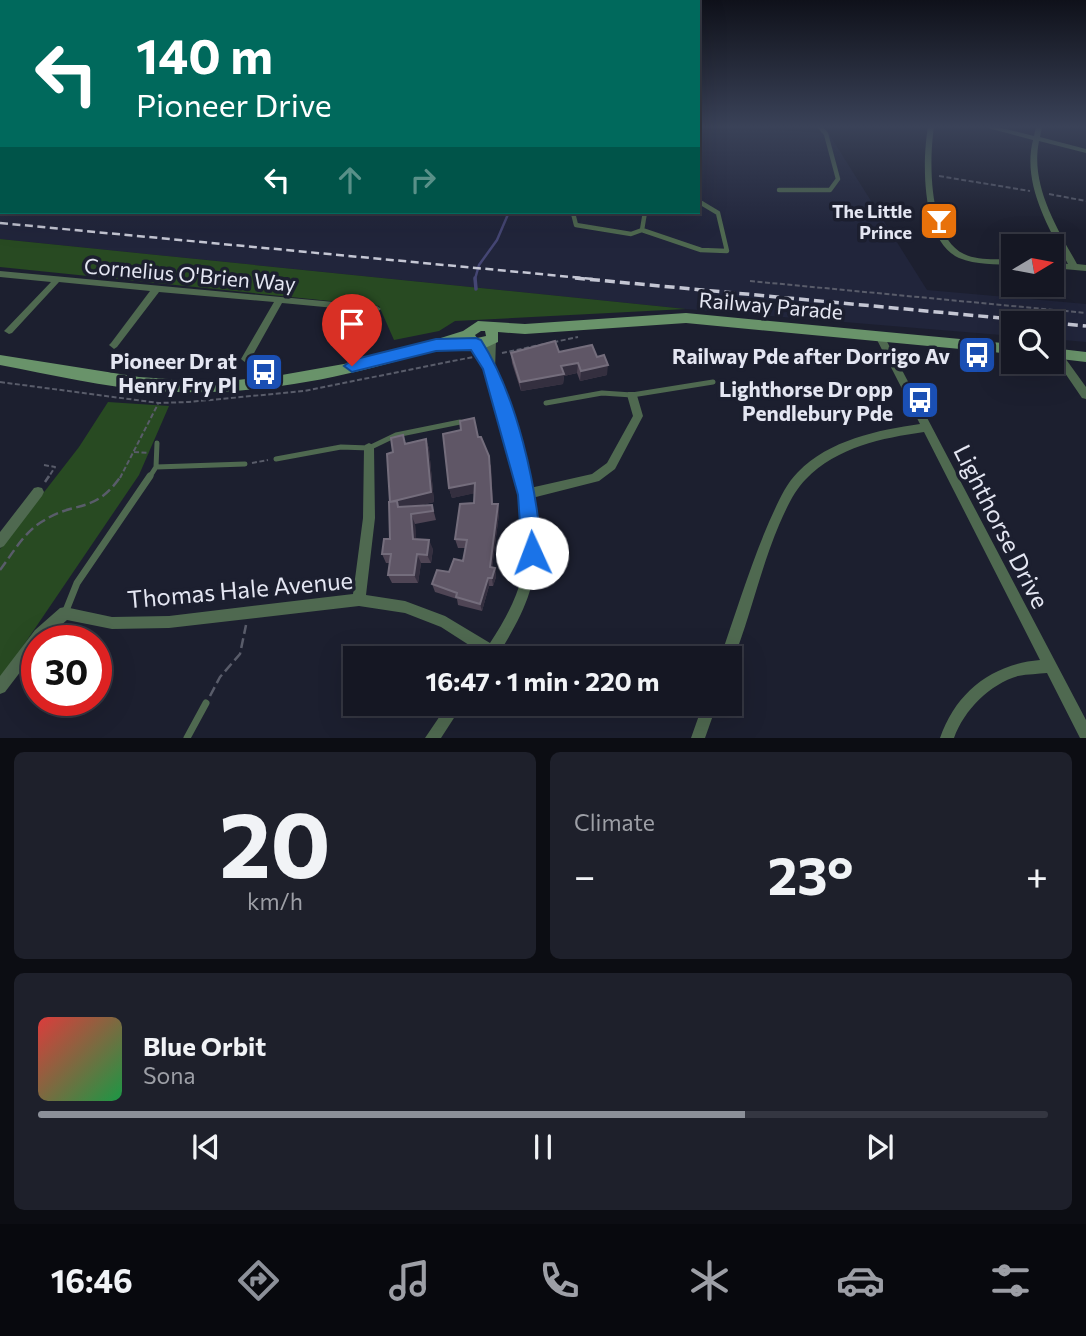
<!DOCTYPE html>
<html lang="en">
<head>
<meta charset="utf-8">
<style>
	:root { --surface:#151723; --page:#1e202b; --text:#f1f3f6; --muted:#9d9fa6; --line:#343641; --accent:#8c9099 }
	body { margin:0; font-family:Commissioner,sans-serif; background:var(--page); color:var(--text); height:100vh; display:flex; flex-direction:column; font-size:26px; white-space:nowrap }
	* { box-sizing:border-box; margin:0 }
	p { font-size:23px; color:var(--muted) }
	.icon { flex:none; width:38px; height:38px; fill:none; stroke:currentColor; stroke-width:2; stroke-linecap:round; stroke-linejoin:round }
	.map { position:relative; height:738px; overflow:hidden }
	.sheet { display:flex; flex-direction:column; gap:14px; padding:14px; background:#0c0d13; flex:1 }
	.sheet>* { flex:none }
	.top-card { position:absolute; left:0px; top:0px; width:700px; height:214px; box-shadow:0 7px 28px #0002,0 0 0 2px var(--line); background:#00695c; color:#fff; overflow:hidden }
	.needle { width:46px; rotate:80deg }
	.tools { position:absolute; left:1001px; top:234px; display:grid; gap:14px }
	.tools a { display:grid; place-items:center; width:63px; height:63px; border-radius:0px; background:var(--surface); box-shadow:0 7px 28px #0002,0 0 0 2px var(--line); font-size:35px }
	.speed { position:absolute; left:21px; top:625px; display:flex; gap:14px; font-size:35px; font-weight:700; text-align:center }
	.speed>* { display:grid; place-content:center; width:91px; height:91px; border-radius:50%; background:var(--surface); box-shadow:0 7px 28px #0002,0 0 0 2px var(--line); line-height:1 }
	.speed .limit { border:10px solid #d22; background:#fff; color:#111 }
	.pin { position:absolute; display:grid; place-items:center; width:60px; height:60px; color:#fff; margin:-72px -30px; border-radius:50% 50% 50% 0; rotate:-45deg; box-shadow:0 0 7px #0007 }
	.pin .icon { rotate:45deg }
	.me { position:absolute; width:77px; margin:-38px; rotate:358deg; stroke-linejoin:round; filter:drop-shadow(0 0 5px #0008) }
	.turn { display:flex; align-items:center; gap:24px; height:147px; padding:0 21px; font-size:32px }
	.turn .icon { width:91px; height:91px; stroke-width:2.5 }
	.turn b { display:block; font-size:49px; line-height:60px }
	.lanes { display:flex; align-items:center; height:66px; padding:0 21px; background:#0003; justify-content:center; gap:35px; direction:ltr }
	.lanes .off { opacity:.35 }
	.big { font-size:52px; font-weight:700; line-height:1.1 }
	.sheet .tile { flex:1; display:flex; flex-direction:column; justify-content:center; gap:10px; min-width:0; padding:0 24px; border-radius:10px; background:var(--page) }
	.sheet .dial { align-items:center; gap:0 }
	.dial b { font-size:91px; line-height:1 }
	.song { display:flex; align-items:center; gap:21px }
	.cover { width:84px; height:84px; border-radius:10px; background:linear-gradient(135deg,hsl(0 70% 55%),hsl(140 70% 35%)) }
	.played { height:7px; border-radius:4px; background:linear-gradient(90deg,var(--accent) 70%,var(--line) 70%) }
	.keys { display:flex; justify-content:space-around; direction:ltr }
	.heat { display:flex; justify-content:space-between; align-items:center; font-size:38px; direction:ltr }
	.sheet .tiles { flex:1; display:grid; gap:14px; grid-template-columns:1fr 1fr }
	.tile:last-child { grid-column:span 2 }
	.trip { position:absolute; left:343px; top:646px; width:399px; height:70px; border-radius:0px; background:var(--surface); box-shadow:0 7px 28px #0002,0 0 0 2px var(--line); font-weight:700; line-height:70px; text-align:center }
	.menu { display:flex; height:112px; justify-content:space-around; align-items:center; background:#08090e; color:var(--muted) }
	.menu .icon { width:49px; height:49px }
	.menu .selected { color:var(--accent) }
	.menu b { font-size:32px; color:var(--text) }
	.map>svg:first-child { display:block }
	.built { fill:#21253b }
	.green { fill:#284a22 }
	.lines { fill:none; stroke-linecap:round; stroke-linejoin:round }
	.stream-far1 { stroke:#454674; stroke-width:2.5 }
	.stream { stroke:#454674; stroke-width:3.5 }
	.path-far1 { stroke:#595c6a; stroke-width:2; stroke-dasharray:5 2.5; stroke-linecap:butt }
	.path { stroke:#595c6a; stroke-width:2.5; stroke-dasharray:10 4.5; stroke-linecap:butt }
	.lane-far2 { stroke:#4f6950; stroke-width:4.5 }
	.lane-far1 { stroke:#4f6950; stroke-width:5 }
	.lane { stroke:#4f6950; stroke-width:7 }
	.street { fill:#4f6950; fill-rule:evenodd }
	.secondary { fill:#69936a; fill-rule:evenodd }
	.rail-far1 { stroke:#c4c6d3; stroke-width:2.5; stroke-dasharray:8 4.5; stroke-linecap:butt }
	.rail { stroke:#c4c6d3; stroke-width:3.5; stroke-dasharray:10 5; stroke-linecap:butt }
	.wall { fill:#4f4555 }
	.shaded-wall { fill:#342f3f }
	.building { fill:#5f5666; stroke:#746d7c; stroke-width:2 }
	.route { fill:#1a73e8; stroke:#114b97; stroke-width:2 }
	.labels { text-anchor:middle; dominant-baseline:central; stroke-width:7; stroke-linejoin:round; paint-order:stroke }
	.far-poi-label { font-size:18px; font-weight:bold; fill:#e4e6f2; stroke:#1c1f2f; text-anchor:end }
	.street-label { font-size:21px; fill:#e4e6f2; stroke:#1c1f2f }
	.poi-label { font-size:21px; font-weight:bold; fill:#e4e6f2; stroke:#1c1f2f; text-anchor:end }
	.near-street-label { font-size:24px; fill:#e4e6f2; stroke:#1c1f2f }
</style>
</head>
<body>
<div class="map">
<svg width="1086" height="738" viewBox="0 0 1086 738">
	<rect width="100%" height="100%" fill="#1c1f2f"/>
	<path class="built" d="M 698,127 L 750,127 L 829,134 L 927,290 L 1086,304 L 1086,342 L 1052,339 L 1052,324 L 1013,324 L 1013,336 L 686,309 L 0,239 L 0,196 L 2,212 L 698,212 Z"/>
	<path class="green" d="M 0,239 L 686,309 L 455,321 L 439,331 L 394,340 L 379,306 L 0,267 Z
		M 108,402 L 169,406 L 139,475 L 0,680 L 0,549 L 79,447 Z"/>
	<g class="lines">
		<path class="stream-far1" d="M 475,279 L 479,265 L 497,240 L 509,212"/>
		<path class="stream" d="M 475,278 L 476,289"/>
		<path class="path-far1" d="M 756,127 L 780,127
			M 939,176 L 1030,191
			M 1049,194 L 1086,201
			M 750,281 L 1086,313
			M 502,353 L 578,337
			M 0,382 L 159,403 L 189,402 L 304,391 L 473,357
			M 134,452 L 149,453
			M 252,463 L 268,460
			M 44,465 L 55,467 L 48,478
			M 120,478 L 158,404"/>
		<path class="path" d="M 45,482 L 49,476
			M 0,570 C 13,553 24,532 43,521 C 75,500 94,515 121,476
			M 210,696 L 220,677 L 240,654 L 246,625"/>
		<path class="lane-far2" d="M 779,190 L 830,190 L 838,179 L 826,134 L 820,127
			M 565,212 L 573,213 L 576,225 L 631,234 L 642,230 L 701,250 L 727,251 L 718,213 L 698,201
			M 642,230 L 645,212"/>
		<path class="lane-far1" d="M 546,403 L 602,393 L 632,395 L 713,382
			M 276,459 L 341,447 L 369,448 L 396,435 L 460,422
			M 156,467 L 245,464
			M 149,478 L 156,467 L 157,443"/>
		<path class="lane" d="M 65,613 L 77,583 L 150,476
			M 187,738 L 206,703"/>
		<path class="street" d="M 928,127 L 934,127 C 929,160 928,237 964,254 C 978,261 998,259 1013,259 L 1013,265 C 996,264 976,265 959,258 C 921,241 922,161 928,127 Z
			M 987,127 L 997,127 L 1034,136 L 1036,127 L 1042,127 L 1040,137 L 1086,149 L 1086,153 L 1039,141 C 1030,185 1057,228 1077,264 L 1086,265 L 1086,271 L 1052,268 L 1052,262 L 1068,264 C 1048,227 1022,183 1033,140 L 988,128 Z
			M 0,271 L 377,306 L 381,309 L 377,312 L 282,303 L 249,362 L 246,363 L 241,359 L 274,302 L 159,292 L 117,347 L 114,349 L 109,345 L 111,343 L 150,291 L 59,282 L 12,333 L 9,334 L 4,331 L 6,329 L 51,282 L 0,277 Z
			M 880,333 L 883,334 L 1086,720 L 1086,738 L 1080,738 L 1047,673 C 1038,674 1028,674 1018,676 C 990,684 964,710 954,738 L 940,738 C 956,692 992,664 1040,660 L 924,432 C 882,438 837,447 806,479 C 794,491 786,509 779,525 C 760,570 750,618 732,663 L 730,664 L 730,658 L 720,658 C 736,613 750,566 769,522 C 777,505 784,486 798,472 C 829,440 878,430 920,424 L 875,336 Z
			M 491,337 L 496,340 L 495,370 L 505,399 L 530,488 L 592,474 L 607,463 L 633,416 L 627,395 L 628,392 L 636,392 L 643,416 L 615,469 L 599,481 L 532,498 C 544,567 533,600 496,658 L 481,658 L 483,654 L 441,627 L 405,613 L 359,606 L 169,628 L 112,629 L 67,620 L 44,640 L 37,640 L 37,650 L 5,692 L 0,694 L 0,676 L 35,630 L 60,608 L 65,607 L 112,617 L 169,616 L 353,594 L 363,518 L 364,448 L 365,445 L 369,443 L 373,445 L 374,448 L 375,518 L 366,595 L 405,601 L 445,616 L 490,643 C 504,622 516,600 522,576 C 533,530 518,483 506,439 C 497,406 489,374 471,344 L 476,341 L 479,342 L 486,353 L 486,340 Z
			M 1057,350 L 1060,351 L 1086,387 L 1086,399 L 1082,398 L 1054,357 L 1052,354 Z
			M 38,487 L 42,488 L 44,492 L 42,496 L 4,546 L 0,548 L 0,532 L 34,488 Z
			M 448,704 L 463,704 L 441,738 L 425,738 Z
			M 703,704 L 717,704 L 705,738 L 691,738 Z"/>
		<path class="secondary" d="M 686,313 L 1013,344 L 1013,354 L 686,323 L 525,334 L 498,332 L 498,342 L 483,349 L 467,347 L 464,340 C 365,374 262,398 157,391 C 104,387 52,375 0,365 L 0,355 L 139,377 L 198,381 L 237,380 L 276,376 L 355,362 L 428,342 L 463,331 L 478,321 L 525,324 ZM 481,331 L 485,331 L 486,336 L 477,338 L 475,335 Z
			M 1052,348 L 1086,352 L 1086,362 L 1052,358 Z"/>
		<path class="rail-far1" d="M 0,223 L 593,279"/>
		<path class="rail" d="M 575,278 L 1086,326"/>
	</g>
	<path class="wall" d="M 559,352 L 607,375 L 580,381 L 577,373 L 564,376 L 563,384 L 521,391 L 512,363 L 511,353 Z
		M 478,437 L 491,466 L 493,504 L 498,504 L 499,514 L 492,568 L 495,568 L 496,577 L 493,586 L 489,586 L 482,611 L 458,605 L 457,599 L 435,592 L 432,584 L 463,561 L 465,548 L 458,548 L 455,539 L 474,503 L 474,493 L 452,498 L 449,488 Z
		M 426,439 L 429,449 L 434,502 L 417,506 L 432,505 L 436,520 L 415,524 L 416,540 L 433,549 L 431,563 L 421,563 L 418,583 L 392,583 L 388,575 L 390,563 L 386,563 L 382,554 L 390,539 L 390,502 L 393,452 L 406,443 Z"/>
	<path class="shaded-wall" d="M 578,363 L 577,373 L 564,376 L 563,384 L 521,391 L 520,382 L 561,366 Z
		M 608,365 L 607,375 L 580,381 L 581,371 Z
		M 426,439 L 429,449 L 434,502 L 401,510 L 390,502 Z
		M 475,483 L 476,493 L 452,498 L 449,488 Z
		M 498,504 L 499,514 L 491,576 L 490,567 Z
		M 411,514 L 415,524 L 417,548 L 413,539 Z
		M 429,540 L 433,549 L 431,563 L 427,555 Z
		M 417,554 L 421,563 L 418,583 L 414,575 Z
		M 495,568 L 496,577 L 493,586 L 492,578 Z
		M 488,578 L 489,586 L 482,611 L 480,604 Z"/>
	<path class="building" d="M 555,341 L 559,352 L 592,345 L 597,357 L 604,355 L 608,365 L 581,371 L 578,363 L 561,366 L 564,374 L 520,382 L 511,353 Z
		M 474,418 L 478,437 L 481,437 L 489,456 L 492,504 L 498,504 L 490,567 L 495,568 L 492,578 L 488,578 L 480,604 L 456,597 L 457,593 L 432,584 L 437,570 L 449,572 L 454,559 L 463,561 L 467,540 L 455,539 L 460,504 L 474,503 L 475,483 L 449,488 L 443,434 L 461,430 L 460,421 Z
		M 403,435 L 405,444 L 426,439 L 431,492 L 390,502 L 387,454 L 393,452 L 391,438 Z
		M 397,501 L 398,507 L 432,505 L 433,511 L 411,514 L 413,539 L 429,540 L 427,555 L 417,554 L 414,575 L 388,575 L 391,554 L 382,554 L 384,539 L 390,539 L 389,502 Z"/>
	<linearGradient id="sky" x2="0" y2="1"><stop stop-color="#0f111a"/><stop offset="0.55" stop-color="#3a4258"/><stop offset="1" stop-color="#3a4258" stop-opacity="0"/></linearGradient>
	<rect width="1086" height="230" fill="url(#sky)"/>
	<path class="route" d="M 476,338 L 481,340 C 518,398 536,485 542,553 L 539,560 L 532,563 L 525,560 L 522,553 L 518,495 L 483,369 L 471,350 L 436,351 L 352,372 L 344,366 L 352,360 L 436,339 Z"/>
	<defs>
		<g id="bar-square" transform="scale(2.0125)"><rect x="-9" y="-9" width="18" height="18" rx="4" fill="#e8710a" stroke="#1c1f2f"/><path d="M-6-5H6L.8 .8V4.5H3.5V6h-7V4.5H-.8V.8Z" fill="#fff"/></g>
		<g id="bus-square" transform="scale(2.0125)"><rect x="-9" y="-9" width="18" height="18" rx="4" fill="#1a4fb4" stroke="#1c1f2f"/><path d="M-5-6H5V4H4V6H2V4H-2V6H-4V4H-5ZM-3.5-4V0h7V-4ZM-3.5 1.2v1.5H-2V1.2ZM2 1.2v1.5H3.5V1.2Z" fill="#fff"/></g>
	</defs>
	<g fill-rule="evenodd">
		<use href="#bar-square" x="939" y="221"/>
		<use href="#bus-square" x="977" y="355"/>
		<use href="#bus-square" x="264" y="372"/>
		<use href="#bus-square" x="920" y="400"/>
	</g>
	<g class="labels">
		<g class="far-poi-label">
			<text x="912" y="211">The Little<tspan x="912" dy="21">Prince</tspan></text>
		</g>
		<g class="street-label">
			<text transform="translate(190 274) rotate(5)">Cornelius O'Brien Way</text>
			<text transform="translate(771 305) rotate(5)">Railway Parade</text>
		</g>
		<g class="poi-label">
			<text x="950" y="355">Railway Pde after Dorrigo Av</text>
			<text x="237" y="360">Pioneer Dr at<tspan x="237" dy="24">Henry Fry Pl</tspan></text>
			<text x="893" y="388">Lighthorse Dr opp<tspan x="893" dy="24">Pendlebury Pde</tspan></text>
		</g>
		<g class="near-street-label">
			<text transform="translate(1002 526) rotate(63)">Lighthorse Drive</text>
			<text transform="translate(240 589) rotate(-5)">Thomas Hale Avenue</text>
		</g>
	</g>
</svg>
<div class="tools">
<a><svg class="needle" viewBox="-14 -14 28 28"><path d="M0-13l5 13h-10z" fill="#e53935"/><path d="M0 13l5-13h-10z" fill="#9d9fa6"/></svg></a>
<a><svg class="icon" aria-label="search" viewBox="0 0 24 24"><circle cx="10" cy="10" r="6"/><path d="M15 15l6 6"/></svg></a>
</div>
<div class="speed"><div class="limit">30</div></div>
<div class="pin" style="left:352px;top:366px;background:#d93025"><svg class="icon" aria-label="arrive" viewBox="0 0 24 24"><path d="M6 21V4h12l-3 4 3 4H6"/></svg></div>
<svg class="me" style="left:532px;top:553px" viewBox="-20 -20 40 40"><circle r="19" fill="#fff"/><path d="M0-13L10 11 0 6-10 11z" fill="#1a73e8"/></svg>
<div class="trip">16:47 · 1 min · 220 m</div>
<div class="top-card">
<div class="turn"><svg class="icon" aria-label="left" viewBox="0 0 24 24"><path d="M17 20v-9H6M10 6l-5 5 5 5"/></svg><div><b>140 m</b>Pioneer Drive</div></div>
<div class="lanes"><svg class="icon" aria-label="left" viewBox="0 0 24 24"><path d="M17 20v-9H6M10 6l-5 5 5 5"/></svg><svg class="icon off" aria-label="ahead" viewBox="0 0 24 24"><path d="M12 20V5M6 11l6-6 6 6"/></svg><svg class="icon off" aria-label="right" viewBox="0 0 24 24"><path d="M7 20v-9h11M14 6l5 5-5 5"/></svg></div>
</div>
</div>
<section class="sheet">
<div class="tiles">
<div class="tile dial"><b>20</b><p>km/h</p></div>
<div class="tile"><p>Climate</p>
<div class="heat"><a>−</a><b class="big">23°</b><a>+</a></div>
</div>
<div class="tile">
<div class="song"><i class="cover"></i><div><b>Blue Orbit</b><p>Sona</p></div></div>
<div class="played"></div>
<div class="keys"><svg class="icon" aria-label="previous" viewBox="0 0 24 24"><path d="M18 5L8 12l10 7zM5 5v14"/></svg><svg class="icon" aria-label="pause" viewBox="0 0 24 24"><path d="M8 5v14M16 5v14"/></svg><svg class="icon" aria-label="next" viewBox="0 0 24 24"><path d="M6 5l10 7-10 7zM19 5v14"/></svg></div>
</div>
</div>
</section>
<nav class="menu">
<b>16:46</b>
<svg class="icon selected" aria-label="directions" viewBox="0 0 24 24"><path d="M12 3l9 9-9 9-9-9zM9 14v-3h6M13 9l2 2-2 2"/></svg>
<svg class="icon" aria-label="music" viewBox="0 0 24 24"><path d="M9 18V5l10-2v13"/><circle cx="6" cy="18" r="3"/><circle cx="16" cy="16" r="3"/></svg>
<svg class="icon" aria-label="phone" viewBox="0 0 24 24"><path d="M5 4h4l2 5-3 2q2 4 5 5l2-3 5 2v4C11 20 4 13 5 4z"/></svg>
<svg class="icon" aria-label="climate" viewBox="0 0 24 24"><path d="M12 3v18M4 7l16 10M4 17L20 7"/></svg>
<svg class="icon" aria-label="car" viewBox="0 0 24 24"><path d="M5 17H2v-5l4-1 3-4h7l3 4 3 1v5h-3M9 17h6M6 11h13"/><circle cx="7" cy="17" r="2"/><circle cx="17" cy="17" r="2"/></svg>
<svg class="icon" aria-label="filters" viewBox="0 0 24 24"><path d="M4 7h16M4 17h16"/><circle cx="9" cy="7" r="2"/><circle cx="15" cy="17" r="2"/></svg>
</nav>
</body>
</html>
